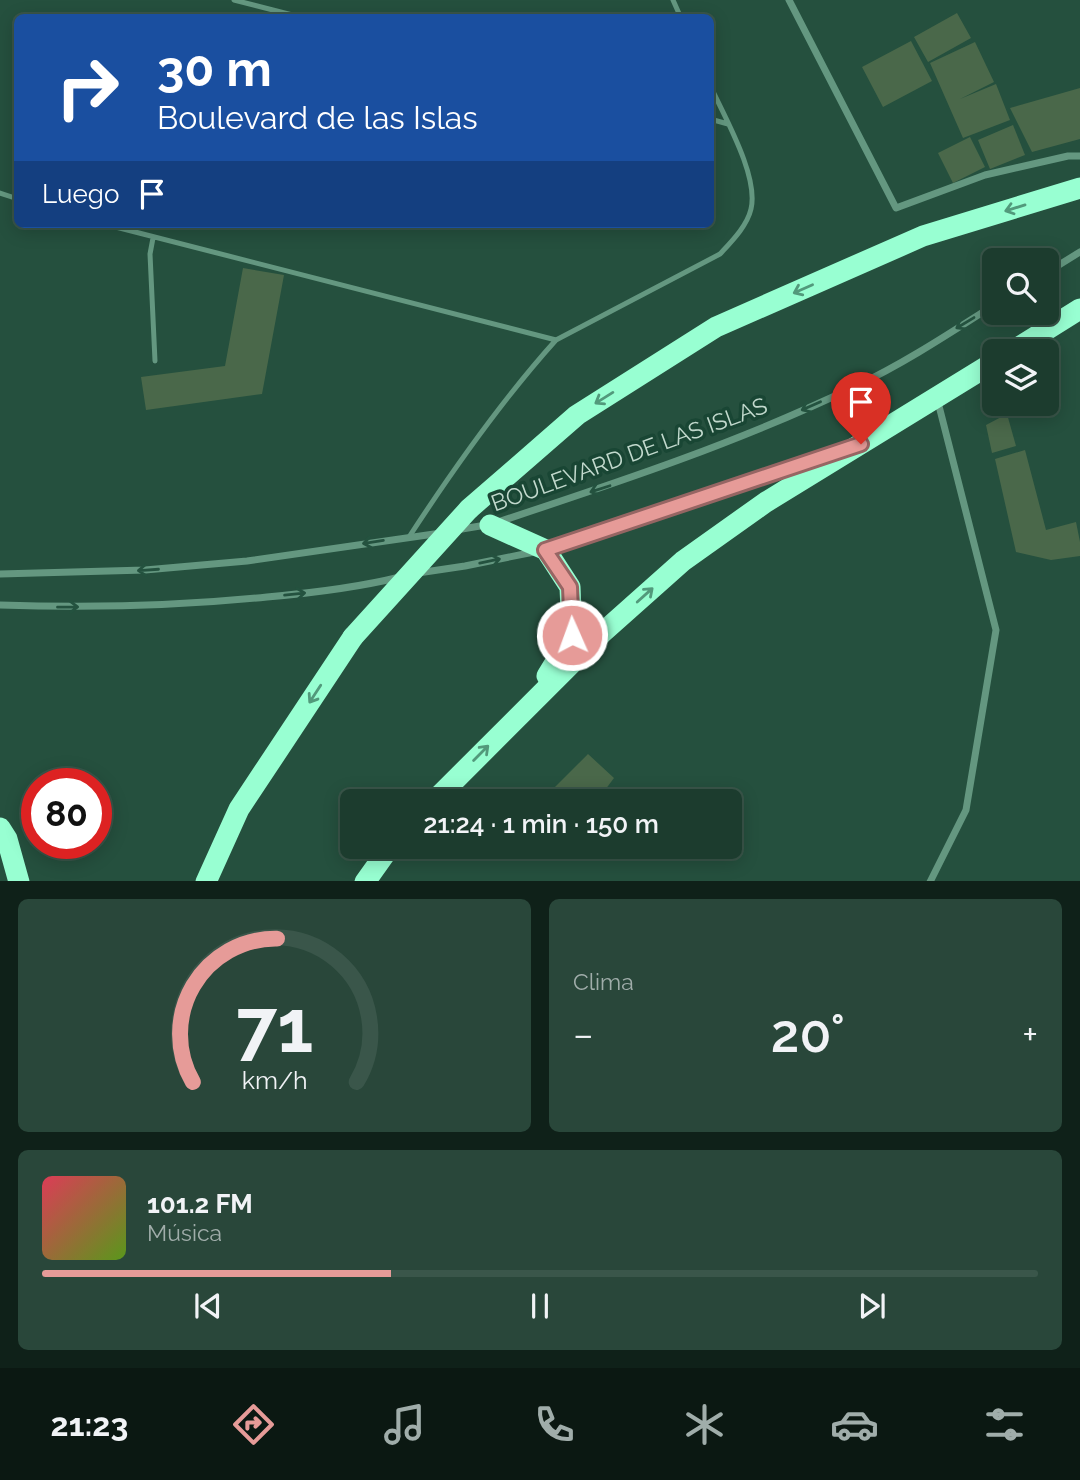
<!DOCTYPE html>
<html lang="es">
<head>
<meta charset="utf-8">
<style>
	:root { --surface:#1c3c2e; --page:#29473a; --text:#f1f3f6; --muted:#a0adaa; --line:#3a564a; --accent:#e69b98 }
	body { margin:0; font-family:Raleway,sans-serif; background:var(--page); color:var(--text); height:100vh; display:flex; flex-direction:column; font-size:26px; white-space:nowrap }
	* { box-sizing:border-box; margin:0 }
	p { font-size:23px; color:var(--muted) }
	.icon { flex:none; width:38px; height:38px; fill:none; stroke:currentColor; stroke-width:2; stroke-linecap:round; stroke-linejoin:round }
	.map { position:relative; height:881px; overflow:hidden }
	.drawer { display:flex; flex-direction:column; gap:18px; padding:18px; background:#0f2119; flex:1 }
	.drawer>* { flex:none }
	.guide { position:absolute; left:14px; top:14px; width:700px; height:214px; border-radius:10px; box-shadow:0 4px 18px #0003,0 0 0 2px var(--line); background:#1a4fa0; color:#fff; overflow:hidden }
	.buttons { position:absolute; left:982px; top:248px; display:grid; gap:14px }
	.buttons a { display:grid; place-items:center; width:77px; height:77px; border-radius:10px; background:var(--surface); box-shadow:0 4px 18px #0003,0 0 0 2px var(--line); font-size:35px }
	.speed { position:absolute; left:21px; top:768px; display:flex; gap:14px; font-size:35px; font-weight:700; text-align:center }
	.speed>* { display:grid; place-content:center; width:91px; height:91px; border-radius:50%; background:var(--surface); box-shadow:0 4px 18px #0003,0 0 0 2px var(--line); line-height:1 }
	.speed .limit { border:10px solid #d22; background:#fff; color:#111 }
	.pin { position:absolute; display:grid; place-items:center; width:60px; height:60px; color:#fff; margin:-72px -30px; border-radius:50% 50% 50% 0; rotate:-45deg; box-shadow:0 0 7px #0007 }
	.pin .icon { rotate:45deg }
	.me { position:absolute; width:77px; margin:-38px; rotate:358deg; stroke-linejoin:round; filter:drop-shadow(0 0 5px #0008) }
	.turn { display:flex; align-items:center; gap:24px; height:147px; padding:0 28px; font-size:32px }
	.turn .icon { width:91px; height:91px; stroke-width:2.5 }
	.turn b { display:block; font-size:49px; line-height:60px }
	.then { display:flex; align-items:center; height:66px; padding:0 28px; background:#0003; gap:14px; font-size:26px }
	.big { font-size:52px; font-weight:600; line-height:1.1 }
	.drawer .widget { flex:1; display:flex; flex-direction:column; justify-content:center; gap:10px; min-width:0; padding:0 24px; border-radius:10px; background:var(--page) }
	.drawer .dial { align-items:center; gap:0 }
	.dial svg { height:182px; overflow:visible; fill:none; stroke:var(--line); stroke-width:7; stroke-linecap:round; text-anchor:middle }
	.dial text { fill:var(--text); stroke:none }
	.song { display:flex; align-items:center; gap:21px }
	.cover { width:84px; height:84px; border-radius:10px; background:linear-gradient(135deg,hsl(350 70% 55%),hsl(90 70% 35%)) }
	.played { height:7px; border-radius:4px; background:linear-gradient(90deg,var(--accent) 35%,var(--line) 35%) }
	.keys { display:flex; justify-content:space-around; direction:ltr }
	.heat { display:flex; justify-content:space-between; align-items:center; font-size:38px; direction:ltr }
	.drawer .tiles { flex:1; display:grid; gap:18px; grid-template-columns:1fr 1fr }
	.widget:last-child { grid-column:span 2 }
	.trip { position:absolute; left:340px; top:789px; width:402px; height:70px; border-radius:10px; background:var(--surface); box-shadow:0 4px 18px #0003,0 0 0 2px var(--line); font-weight:600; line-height:70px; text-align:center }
	.menu { display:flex; height:112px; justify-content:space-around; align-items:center; background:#0b1812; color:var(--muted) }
	.menu .icon { width:49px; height:49px }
	.menu .current { color:var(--accent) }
	.menu b { font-size:32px; color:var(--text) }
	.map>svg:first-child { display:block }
	.building { fill:#4a684a }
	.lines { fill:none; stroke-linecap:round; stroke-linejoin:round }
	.lane { stroke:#649780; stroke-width:5 }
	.street { stroke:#649780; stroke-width:7 }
	.highway { stroke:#98ffd2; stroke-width:21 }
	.highway-bridge { stroke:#98ffd2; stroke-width:21 }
	.oneway { stroke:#52997b }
	.oneway2 { stroke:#24523f }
	.route-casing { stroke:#966563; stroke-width:18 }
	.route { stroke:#e69b98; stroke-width:12 }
	.labels { text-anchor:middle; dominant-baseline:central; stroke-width:7; stroke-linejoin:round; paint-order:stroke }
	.street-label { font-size:23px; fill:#c2d9cd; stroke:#194634 }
</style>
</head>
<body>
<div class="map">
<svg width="1080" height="882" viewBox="0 0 1080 882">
	<rect width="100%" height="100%" fill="#25503e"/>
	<path class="building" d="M 957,13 L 971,38 L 928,62 L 914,37 Z
		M 911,41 L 932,81 L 883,107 L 862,67 Z
		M 975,42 L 994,82 L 960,99 L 996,84 L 1010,120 L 963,138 L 930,63 Z
		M 1080,88 L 1080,139 L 1032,152 L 1010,108 Z
		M 1013,125 L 1025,155 L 990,169 L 978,140 Z
		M 970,137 L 985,167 L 953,183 L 938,153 Z
		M 243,268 L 284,275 L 262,394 L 146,410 L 141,377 L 225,366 Z
		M 1007,414 L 1016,446 L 992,453 L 986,425 Z
		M 1025,450 L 1046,530 L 1076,522 L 1080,542 L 1080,556 L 1051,560 L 1016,552 L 995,459 Z
		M 588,754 L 614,778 L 596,802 L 574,802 L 553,789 Z"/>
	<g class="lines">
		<path class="lane" d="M 234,0 L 304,18
			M 673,0 L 681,18
			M 710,119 L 728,124
			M 0,193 L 18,199
			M 104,224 L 556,340 C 501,401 454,468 409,537
			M 153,238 L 150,254 L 155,361
			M 556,340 L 720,254 C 732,241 747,226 751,209 C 759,176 724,116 710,85"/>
		<path class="street" d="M 789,0 L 896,208 L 985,175 L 1068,156 L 1080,156
			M 1046,273 L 1080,252
			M 498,522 C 619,482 740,442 856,386 C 903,364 950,333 994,305
			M 456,530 L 486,525
			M 549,548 L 823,457
			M 418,573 L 465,566 L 534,552
			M 0,574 L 145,570 L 247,561 L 441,533
			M 0,605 C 89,608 179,606 267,597 C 312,593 356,588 400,577
			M 930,882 L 966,810 L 996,630 L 938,402"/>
		<path class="highway" d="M 1011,352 L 1080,309
			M 469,509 L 577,415 L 716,327 L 923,236 L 1080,188
			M 490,525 L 546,550 L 570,587 L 572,635 L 547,676
			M 433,802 L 601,634 L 683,561 L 766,502 L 994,362
			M 0,828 L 7,839 L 19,882
			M 206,882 L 239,809 L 353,637
			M 365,882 L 390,847"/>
		<path class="highway-bridge" d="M 353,637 L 469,509"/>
	</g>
	<defs><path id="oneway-shaft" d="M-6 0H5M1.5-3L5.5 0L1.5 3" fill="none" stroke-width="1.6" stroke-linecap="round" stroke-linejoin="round" transform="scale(1.75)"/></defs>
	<g class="oneway">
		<use href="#oneway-shaft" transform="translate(1015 208) rotate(163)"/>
		<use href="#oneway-shaft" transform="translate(803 289) rotate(156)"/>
		<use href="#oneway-shaft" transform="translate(604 398) rotate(148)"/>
		<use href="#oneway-shaft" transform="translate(645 595) rotate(-42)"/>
		<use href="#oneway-shaft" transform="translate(315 694) rotate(123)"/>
		<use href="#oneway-shaft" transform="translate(481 753) rotate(-45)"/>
	</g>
	<g class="oneway2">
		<use href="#oneway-shaft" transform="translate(965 323) rotate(149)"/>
		<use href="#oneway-shaft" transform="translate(811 406) rotate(156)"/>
		<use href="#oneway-shaft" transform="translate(600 489) rotate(162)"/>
		<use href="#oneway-shaft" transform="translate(373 542) rotate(171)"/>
		<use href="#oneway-shaft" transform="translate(490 561) rotate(-12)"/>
		<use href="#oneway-shaft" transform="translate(148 570) rotate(176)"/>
		<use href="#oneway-shaft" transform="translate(295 594) rotate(-6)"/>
		<use href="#oneway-shaft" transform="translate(68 607) rotate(-1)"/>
	</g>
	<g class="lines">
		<g class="route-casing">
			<path id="route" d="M 572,635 L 570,587 L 545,550 L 861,444"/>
		</g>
		<use href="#route" class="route"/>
	</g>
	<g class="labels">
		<g class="street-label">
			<text transform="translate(629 454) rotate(-20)">BOULEVARD DE LAS ISLAS</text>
		</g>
	</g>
</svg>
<div class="buttons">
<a><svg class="icon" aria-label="search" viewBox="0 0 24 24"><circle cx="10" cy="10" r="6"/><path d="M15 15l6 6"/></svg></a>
<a><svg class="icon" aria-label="layers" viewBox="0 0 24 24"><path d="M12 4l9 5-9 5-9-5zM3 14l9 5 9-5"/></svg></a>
</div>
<div class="speed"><div class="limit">80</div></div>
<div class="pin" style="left:861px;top:444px;background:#d93025"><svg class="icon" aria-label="arrive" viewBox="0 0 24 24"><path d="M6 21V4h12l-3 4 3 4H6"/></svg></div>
<svg class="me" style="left:572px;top:635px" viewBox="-20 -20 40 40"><circle r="17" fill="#e69b98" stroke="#fff" stroke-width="3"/><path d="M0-11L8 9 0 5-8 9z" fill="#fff"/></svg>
<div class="trip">21:24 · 1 min · 150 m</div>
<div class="guide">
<div class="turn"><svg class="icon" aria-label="right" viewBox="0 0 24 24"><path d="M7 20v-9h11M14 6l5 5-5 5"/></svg><div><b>30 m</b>Boulevard de las Islas</div></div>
<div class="then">Luego<svg class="icon" aria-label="arrive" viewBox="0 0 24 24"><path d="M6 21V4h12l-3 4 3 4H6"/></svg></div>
</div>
</div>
<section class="drawer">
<div class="tiles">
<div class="widget dial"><svg viewBox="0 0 100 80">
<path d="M14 69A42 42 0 1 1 86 69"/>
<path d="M14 69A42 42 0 0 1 51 6" stroke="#e69b98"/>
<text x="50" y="56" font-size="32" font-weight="700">71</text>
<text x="50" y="72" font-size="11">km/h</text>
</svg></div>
<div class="widget"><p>Clima</p>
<div class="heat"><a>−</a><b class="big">20°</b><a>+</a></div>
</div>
<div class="widget">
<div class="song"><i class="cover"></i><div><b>101.2 FM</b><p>Música</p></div></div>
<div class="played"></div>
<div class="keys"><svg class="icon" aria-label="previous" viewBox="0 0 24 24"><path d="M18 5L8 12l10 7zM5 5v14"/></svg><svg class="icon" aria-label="pause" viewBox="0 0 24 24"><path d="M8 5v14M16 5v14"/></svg><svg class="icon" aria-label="next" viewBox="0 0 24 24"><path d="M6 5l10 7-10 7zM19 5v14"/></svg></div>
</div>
</div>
</section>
<nav class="menu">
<b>21:23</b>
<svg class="icon current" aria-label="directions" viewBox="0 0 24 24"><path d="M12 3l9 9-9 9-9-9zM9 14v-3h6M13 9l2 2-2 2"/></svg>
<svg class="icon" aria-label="music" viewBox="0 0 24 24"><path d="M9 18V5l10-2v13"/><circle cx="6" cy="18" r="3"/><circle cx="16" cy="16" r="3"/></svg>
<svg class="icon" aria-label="phone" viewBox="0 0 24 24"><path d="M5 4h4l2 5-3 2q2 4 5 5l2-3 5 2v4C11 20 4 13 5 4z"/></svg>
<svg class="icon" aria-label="climate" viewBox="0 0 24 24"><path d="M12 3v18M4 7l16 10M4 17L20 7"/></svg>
<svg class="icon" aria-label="car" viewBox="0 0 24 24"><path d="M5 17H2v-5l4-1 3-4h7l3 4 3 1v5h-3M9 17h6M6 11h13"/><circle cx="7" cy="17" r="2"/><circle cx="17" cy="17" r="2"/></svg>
<svg class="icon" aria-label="filters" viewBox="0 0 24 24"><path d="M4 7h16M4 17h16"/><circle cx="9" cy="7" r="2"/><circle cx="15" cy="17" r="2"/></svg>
</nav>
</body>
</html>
